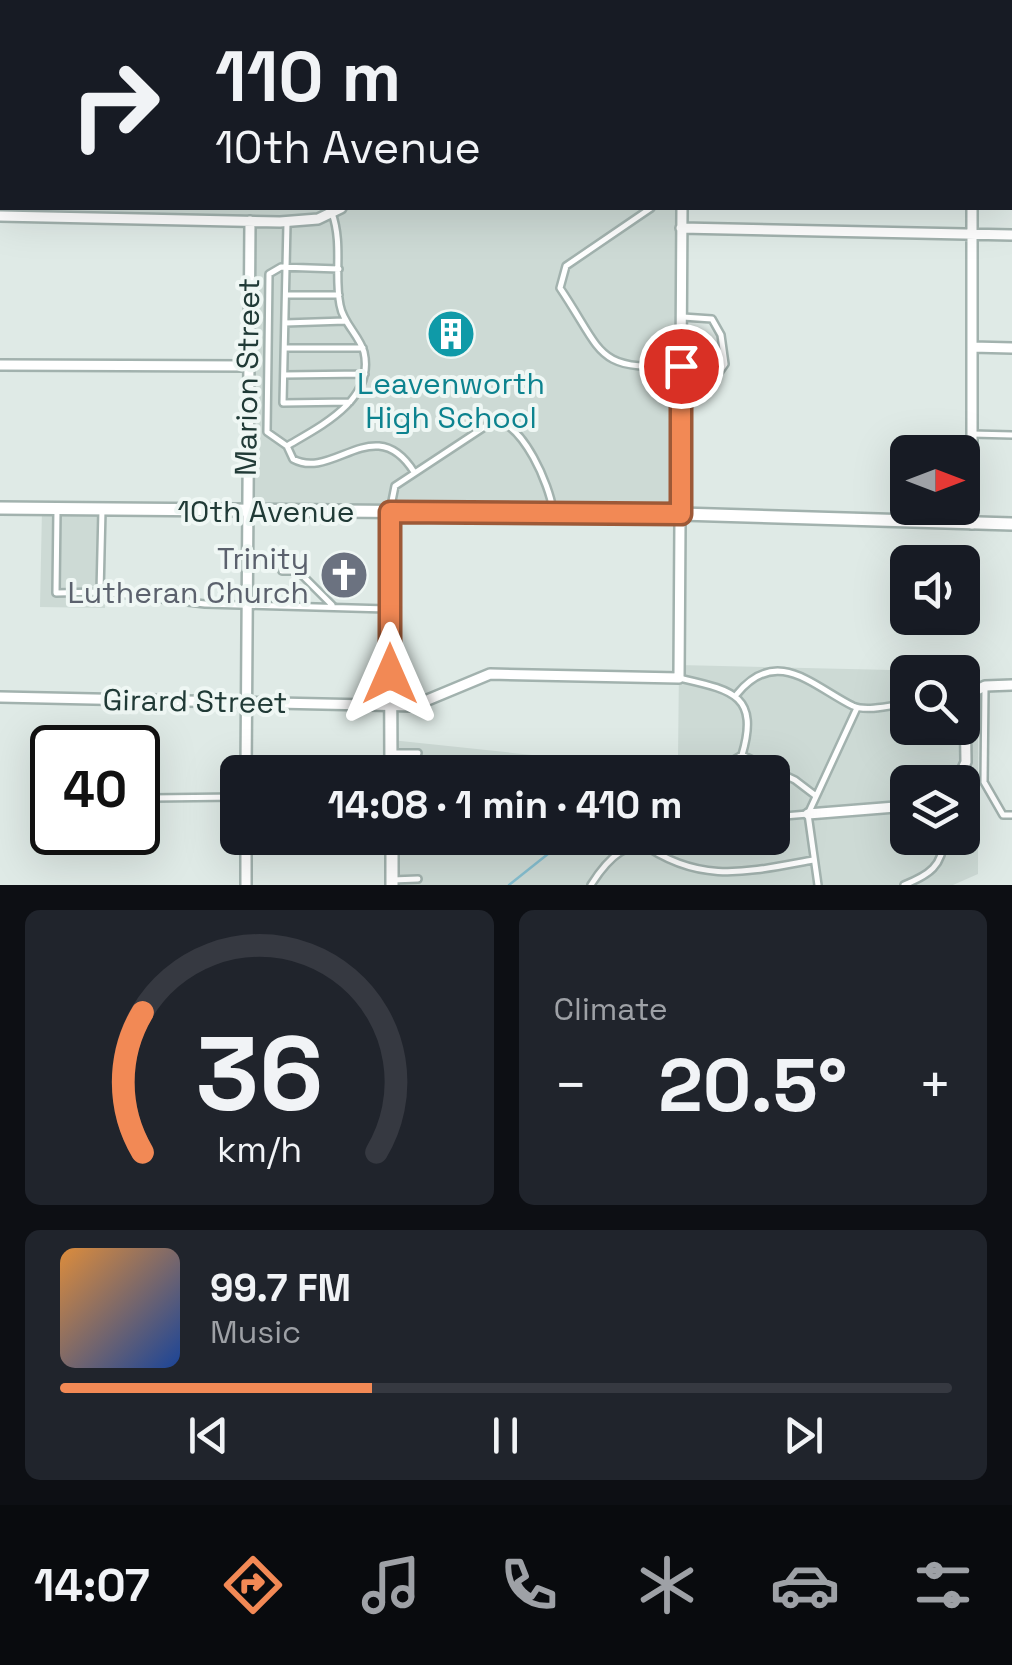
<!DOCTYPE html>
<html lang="en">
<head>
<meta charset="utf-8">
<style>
	:root { --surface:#171b24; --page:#20242c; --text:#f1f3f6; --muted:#9ea1a6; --line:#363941; --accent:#f28955 }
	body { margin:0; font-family:"Space Grotesk",sans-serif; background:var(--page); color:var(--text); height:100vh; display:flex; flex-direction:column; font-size:38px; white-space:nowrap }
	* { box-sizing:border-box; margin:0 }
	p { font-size:32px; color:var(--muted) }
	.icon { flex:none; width:55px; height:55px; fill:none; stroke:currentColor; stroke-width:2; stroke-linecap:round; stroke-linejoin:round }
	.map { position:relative; height:885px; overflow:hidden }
	.panel { display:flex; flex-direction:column; gap:25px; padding:25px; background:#0d0f14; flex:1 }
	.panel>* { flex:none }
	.top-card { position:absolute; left:0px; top:0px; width:1012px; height:210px; box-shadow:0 10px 40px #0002; background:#171b24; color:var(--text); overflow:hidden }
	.needle { width:65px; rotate:90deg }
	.controls { position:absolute; left:890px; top:435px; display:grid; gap:20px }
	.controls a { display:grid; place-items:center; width:90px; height:90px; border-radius:15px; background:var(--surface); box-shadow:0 10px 40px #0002; font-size:50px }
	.speed { position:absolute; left:30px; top:725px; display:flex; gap:20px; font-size:50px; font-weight:700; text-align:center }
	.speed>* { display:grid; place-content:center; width:130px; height:130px; border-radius:50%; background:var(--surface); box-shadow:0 10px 40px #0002; line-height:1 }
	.speed .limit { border:5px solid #111; border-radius:15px; background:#fff; color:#111 }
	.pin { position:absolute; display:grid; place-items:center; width:85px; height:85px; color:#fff; margin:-42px; border:5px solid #fff; border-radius:50%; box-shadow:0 2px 10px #0007 }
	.me { position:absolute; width:110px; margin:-55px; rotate:0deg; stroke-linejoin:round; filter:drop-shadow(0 0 8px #0008) }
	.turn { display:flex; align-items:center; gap:35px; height:210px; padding:0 50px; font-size:45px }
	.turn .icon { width:130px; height:130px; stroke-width:2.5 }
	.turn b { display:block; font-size:70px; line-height:85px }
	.big { font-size:75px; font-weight:700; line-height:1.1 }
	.panel .card { flex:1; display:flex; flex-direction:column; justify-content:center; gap:15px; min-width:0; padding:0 35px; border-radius:15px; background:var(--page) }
	.panel .dial { align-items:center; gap:0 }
	.dial svg { height:260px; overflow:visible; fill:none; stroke:var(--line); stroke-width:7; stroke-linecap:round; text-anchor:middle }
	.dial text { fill:var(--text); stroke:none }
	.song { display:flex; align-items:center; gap:30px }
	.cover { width:120px; height:120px; border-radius:15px; background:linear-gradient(135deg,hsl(30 70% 55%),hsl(220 70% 35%)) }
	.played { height:10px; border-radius:5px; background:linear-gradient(90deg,var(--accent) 35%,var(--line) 35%) }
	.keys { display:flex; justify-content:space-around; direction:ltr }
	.heat { display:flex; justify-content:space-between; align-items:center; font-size:55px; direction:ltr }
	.panel .tiles { flex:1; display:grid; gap:25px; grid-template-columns:1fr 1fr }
	.card:last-child { grid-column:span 2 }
	.trip { position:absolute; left:220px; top:755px; width:570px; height:100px; border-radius:15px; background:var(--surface); box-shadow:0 10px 40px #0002; font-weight:700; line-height:100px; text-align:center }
	.tab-bar { display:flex; height:160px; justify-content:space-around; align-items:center; background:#090b0e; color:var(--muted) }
	.tab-bar .icon { width:70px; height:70px }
	.tab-bar .selected { color:var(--accent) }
	.tab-bar b { font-size:45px; color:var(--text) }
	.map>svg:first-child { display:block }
	.built { fill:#cddad5; fill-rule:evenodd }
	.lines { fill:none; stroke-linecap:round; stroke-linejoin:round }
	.stream { stroke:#86bfd0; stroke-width:2.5 }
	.service-casing { stroke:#a2b2ae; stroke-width:10 }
	.minor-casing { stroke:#a2b2ae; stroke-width:14 }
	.tertiary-casing { stroke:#a2b2ae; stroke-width:16 }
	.service { stroke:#fff; stroke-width:5 }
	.minor { stroke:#fff; stroke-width:9 }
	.tertiary { stroke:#fff; stroke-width:11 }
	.route-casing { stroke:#9d5937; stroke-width:25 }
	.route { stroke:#f28955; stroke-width:18 }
	.labels { text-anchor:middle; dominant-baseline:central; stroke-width:8; stroke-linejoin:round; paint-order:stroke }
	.street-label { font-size:30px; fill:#203a36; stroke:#eff7f4 }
	.culture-label { font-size:30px; fill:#0d838f; stroke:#eff7f4 }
	.worship-label { font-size:30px; fill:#5b616d; stroke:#eff7f4; text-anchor:end }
</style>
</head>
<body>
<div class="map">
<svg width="1012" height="885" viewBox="0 0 1012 885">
	<rect width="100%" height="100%" fill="#dfeae6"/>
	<path class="built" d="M 0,0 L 682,0 L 2,2 L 2,208 L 682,208 L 675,497 L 667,510 L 245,512 L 249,221 L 0,216 Z
		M 42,509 L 106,510 L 105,608 L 40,607 Z
		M 679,665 L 978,672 L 978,874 L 953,885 L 392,885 L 392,838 L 772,838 L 772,772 L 391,772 L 391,740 L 561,758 L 678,759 ZM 908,672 L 962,672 L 962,728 L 908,728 ZM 908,782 L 962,782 L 962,838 L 908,838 Z"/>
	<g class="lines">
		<path class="stream" d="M 509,885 L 568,838"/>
		<g class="service-casing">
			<path id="service" d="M 401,0 L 405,2
				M 651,208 L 566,266 L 560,288 C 605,355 594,370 680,366
				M 332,213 C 343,244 334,274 340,305 C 343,323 359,335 364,352 C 375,400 321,426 287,446 L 267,432 L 269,274 L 281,267 L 339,269
				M 287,223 L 283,403 L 350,402
				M 287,295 L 339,295
				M 285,323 L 345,321
				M 286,348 L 363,348
				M 284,375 L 365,374
				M 681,386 L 711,384 L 725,364 L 721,335 L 712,319 L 683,317
				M 972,434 L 1012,435
				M 287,446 L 293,459 C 333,481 375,410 414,472
				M 57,509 L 56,593 L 100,592 L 102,510
				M 390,511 L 395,486 L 495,420 C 524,425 549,484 553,510
				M 282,571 L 298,571 L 332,605
				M 100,592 L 205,604 L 387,609
				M 679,678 C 731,690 760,694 742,755 L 725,765 L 723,772
				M 985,688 L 984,782 L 1003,815 L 1012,815
				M 737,694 C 777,645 814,687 853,706 C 867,712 893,705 908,703
				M 391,753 L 418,753
				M 742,755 L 795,780 L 816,796
				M 151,798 L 238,797
				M 772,817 L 808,814
				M 640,842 C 699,885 747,872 813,860
				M 392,880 L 418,879
				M 591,885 C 611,853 625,845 663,838
				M 818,885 L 808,814 L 857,708
				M 904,885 C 929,875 943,866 944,838"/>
		</g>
		<g class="minor-casing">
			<path id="minor" d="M 682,0 L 682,2
				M 1010,93 L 1012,93
				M 972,208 L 972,524
				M 0,216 L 280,222 L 318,219 L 341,208
				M 681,228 L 1012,235
				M 972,347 L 1012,348
				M 0,365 L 248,366
				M 0,697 L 413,706 L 490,674 L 679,678 L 682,208
				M 246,772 L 250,221
				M 957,782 L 966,762 L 965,696 L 985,686 L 1012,685
				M 808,814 L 908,806
				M 246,885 L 246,838"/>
		</g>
		<g class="tertiary-casing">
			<path id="tertiary" d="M 0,508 L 681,514 L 1012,524
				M 390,512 L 391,772
				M 392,838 L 392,885"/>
		</g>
		<use href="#service" class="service"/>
		<use href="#minor" class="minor"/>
		<use href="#tertiary" class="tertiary"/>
	</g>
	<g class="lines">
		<g class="route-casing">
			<path id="route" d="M 390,674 L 390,512 L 681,514 L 681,366"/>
		</g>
		<use href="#route" class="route"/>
	</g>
	<defs>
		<g id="building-disc" transform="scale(2.5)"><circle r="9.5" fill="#0f9aa8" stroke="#eff7f4"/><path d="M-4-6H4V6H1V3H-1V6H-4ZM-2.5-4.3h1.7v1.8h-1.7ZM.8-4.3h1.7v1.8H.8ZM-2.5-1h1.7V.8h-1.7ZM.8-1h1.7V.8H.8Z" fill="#fff"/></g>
		<g id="church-disc" transform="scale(2.5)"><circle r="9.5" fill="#6b7280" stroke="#eff7f4"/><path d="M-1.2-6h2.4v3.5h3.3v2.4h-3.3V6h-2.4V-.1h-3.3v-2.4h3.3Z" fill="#fff"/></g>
	</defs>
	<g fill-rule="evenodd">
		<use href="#building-disc" x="451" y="334"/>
		<use href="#church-disc" x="344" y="575"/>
	</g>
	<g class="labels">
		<g class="street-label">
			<text transform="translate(247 377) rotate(-89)">Marion Street</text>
			<text x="266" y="511">10th Avenue</text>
			<text transform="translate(195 701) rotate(1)">Girard Street</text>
		</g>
		<g class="culture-label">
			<text x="451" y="383">Leavenworth<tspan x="451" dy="34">High School</tspan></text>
		</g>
		<g class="worship-label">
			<text x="309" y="558">Trinity<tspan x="309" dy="34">Lutheran Church</tspan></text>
		</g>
	</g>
</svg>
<div class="controls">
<a><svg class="needle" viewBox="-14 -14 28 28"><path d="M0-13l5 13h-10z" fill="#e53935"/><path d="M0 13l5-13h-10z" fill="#9ea1a6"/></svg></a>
<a><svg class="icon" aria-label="sound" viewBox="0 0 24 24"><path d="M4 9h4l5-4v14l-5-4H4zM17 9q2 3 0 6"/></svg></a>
<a><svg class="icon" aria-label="search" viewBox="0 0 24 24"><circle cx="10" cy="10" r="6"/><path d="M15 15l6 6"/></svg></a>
<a><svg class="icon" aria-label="layers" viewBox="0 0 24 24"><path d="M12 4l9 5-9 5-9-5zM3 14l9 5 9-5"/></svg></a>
</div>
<div class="speed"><div class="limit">40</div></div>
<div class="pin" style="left:681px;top:366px;background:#d93025"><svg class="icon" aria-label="arrive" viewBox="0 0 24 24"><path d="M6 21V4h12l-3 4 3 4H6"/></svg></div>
<svg class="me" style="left:390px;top:674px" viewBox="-20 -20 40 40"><path d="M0-17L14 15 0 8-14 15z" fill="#f28955" stroke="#fff" stroke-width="4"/></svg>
<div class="trip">14:08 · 1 min · 410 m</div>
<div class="top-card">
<div class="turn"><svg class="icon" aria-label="right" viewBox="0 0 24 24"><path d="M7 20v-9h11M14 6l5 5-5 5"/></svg><div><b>110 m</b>10th Avenue</div></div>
</div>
</div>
<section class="panel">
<div class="tiles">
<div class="card dial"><svg viewBox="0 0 100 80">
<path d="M14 69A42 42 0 1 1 86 69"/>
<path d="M14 69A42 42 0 0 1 14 26" stroke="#f28955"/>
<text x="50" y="56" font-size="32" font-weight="700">36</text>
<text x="50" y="72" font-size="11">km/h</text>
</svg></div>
<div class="card"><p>Climate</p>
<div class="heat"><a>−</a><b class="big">20.5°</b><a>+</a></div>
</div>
<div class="card">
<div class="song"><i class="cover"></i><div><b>99.7 FM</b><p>Music</p></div></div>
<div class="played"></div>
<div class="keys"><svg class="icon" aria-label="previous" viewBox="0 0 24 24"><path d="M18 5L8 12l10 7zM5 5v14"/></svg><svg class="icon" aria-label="pause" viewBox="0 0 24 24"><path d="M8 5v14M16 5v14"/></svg><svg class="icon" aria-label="next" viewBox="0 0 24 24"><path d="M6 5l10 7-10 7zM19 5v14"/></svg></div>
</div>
</div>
</section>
<nav class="tab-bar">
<b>14:07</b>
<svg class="icon selected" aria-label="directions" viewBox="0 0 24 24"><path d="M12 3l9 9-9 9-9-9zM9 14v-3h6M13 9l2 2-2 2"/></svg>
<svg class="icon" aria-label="music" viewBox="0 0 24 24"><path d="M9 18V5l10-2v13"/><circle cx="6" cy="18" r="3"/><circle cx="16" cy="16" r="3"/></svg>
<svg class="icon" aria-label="phone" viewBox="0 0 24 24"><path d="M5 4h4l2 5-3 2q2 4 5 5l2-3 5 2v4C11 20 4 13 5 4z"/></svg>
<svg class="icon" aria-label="climate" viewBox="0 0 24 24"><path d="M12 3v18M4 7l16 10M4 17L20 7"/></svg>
<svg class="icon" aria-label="car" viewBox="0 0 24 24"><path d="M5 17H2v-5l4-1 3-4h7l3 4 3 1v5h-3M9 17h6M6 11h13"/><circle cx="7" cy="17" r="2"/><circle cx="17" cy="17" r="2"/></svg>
<svg class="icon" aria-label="filters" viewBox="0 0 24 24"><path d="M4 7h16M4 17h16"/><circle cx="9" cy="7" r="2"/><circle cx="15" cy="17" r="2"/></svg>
</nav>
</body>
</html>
